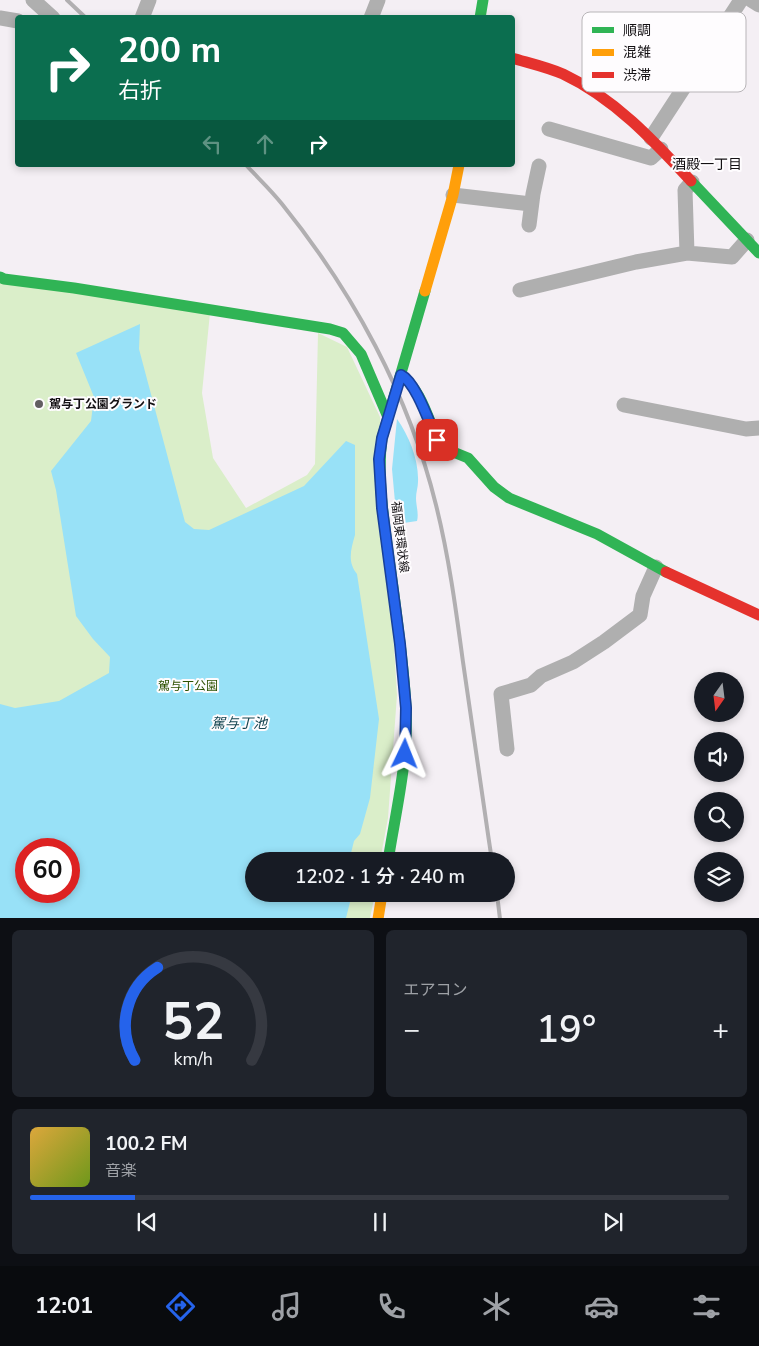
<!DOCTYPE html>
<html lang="ja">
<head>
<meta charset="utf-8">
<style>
	:root { --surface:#171b24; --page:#20242c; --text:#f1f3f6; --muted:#9ea1a6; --line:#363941; --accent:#2563eb }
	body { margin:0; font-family:"Nunito Sans","Noto Sans JP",sans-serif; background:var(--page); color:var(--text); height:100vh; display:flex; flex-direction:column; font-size:19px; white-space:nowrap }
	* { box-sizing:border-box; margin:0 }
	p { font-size:16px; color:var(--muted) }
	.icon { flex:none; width:28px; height:28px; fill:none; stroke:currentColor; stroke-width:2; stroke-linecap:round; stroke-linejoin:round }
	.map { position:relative; height:918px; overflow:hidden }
	.drawer { display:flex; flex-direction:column; gap:12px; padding:12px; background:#0d0f14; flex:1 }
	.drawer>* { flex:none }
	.hud { position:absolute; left:15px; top:15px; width:500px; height:152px; border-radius:5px; box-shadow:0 2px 8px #0003; background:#0b6e4f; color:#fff; overflow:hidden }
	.needle { width:32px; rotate:194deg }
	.tools { position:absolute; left:694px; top:672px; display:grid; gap:10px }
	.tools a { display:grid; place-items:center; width:50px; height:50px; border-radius:50%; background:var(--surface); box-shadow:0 2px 8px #0003; font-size:25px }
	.speed { position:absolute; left:15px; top:838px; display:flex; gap:10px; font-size:25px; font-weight:700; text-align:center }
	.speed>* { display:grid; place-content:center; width:65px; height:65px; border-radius:50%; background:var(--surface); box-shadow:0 2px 8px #0003; line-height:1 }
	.speed .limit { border:8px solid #d22; background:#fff; color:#111 }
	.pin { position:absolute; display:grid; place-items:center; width:42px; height:42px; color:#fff; margin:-21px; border-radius:10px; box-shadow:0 2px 8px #0006 }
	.me { position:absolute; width:55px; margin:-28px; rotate:2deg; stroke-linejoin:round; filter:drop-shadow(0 0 4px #0008) }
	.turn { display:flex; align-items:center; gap:18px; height:105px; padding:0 20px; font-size:22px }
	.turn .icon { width:65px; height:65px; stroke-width:2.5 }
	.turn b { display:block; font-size:35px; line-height:42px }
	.lanes { display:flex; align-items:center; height:48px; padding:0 20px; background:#0003; justify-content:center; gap:25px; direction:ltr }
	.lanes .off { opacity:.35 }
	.big { font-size:38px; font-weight:600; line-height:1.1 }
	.drawer .widget { flex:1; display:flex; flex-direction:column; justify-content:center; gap:8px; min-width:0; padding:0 18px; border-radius:8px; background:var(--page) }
	.drawer .dial { align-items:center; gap:0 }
	.dial svg { height:130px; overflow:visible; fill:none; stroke:var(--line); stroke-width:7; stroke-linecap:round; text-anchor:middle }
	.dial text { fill:var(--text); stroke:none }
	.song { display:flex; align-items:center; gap:15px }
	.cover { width:60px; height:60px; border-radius:8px; background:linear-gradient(135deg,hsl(40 70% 55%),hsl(80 70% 35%)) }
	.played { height:5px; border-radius:2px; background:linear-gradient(90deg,var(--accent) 15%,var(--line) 15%) }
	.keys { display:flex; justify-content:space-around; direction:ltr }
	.heat { display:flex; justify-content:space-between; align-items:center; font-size:28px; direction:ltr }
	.drawer .tiles { flex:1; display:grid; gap:12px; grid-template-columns:1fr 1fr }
	.widget:last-child { grid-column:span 2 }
	.trip { position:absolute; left:245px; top:852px; width:270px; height:50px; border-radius:25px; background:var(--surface); box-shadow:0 2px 8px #0003; font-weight:600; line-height:50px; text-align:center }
	.menu { display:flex; height:80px; justify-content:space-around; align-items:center; background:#090b0e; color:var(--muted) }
	.menu .icon { width:35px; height:35px }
	.menu .active { color:var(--accent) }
	.menu b { font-size:22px; color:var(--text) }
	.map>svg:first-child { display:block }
	.green { fill:#daeec9; fill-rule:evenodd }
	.water { fill:#98e1f7; fill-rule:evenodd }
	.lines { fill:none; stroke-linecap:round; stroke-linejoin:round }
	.street { stroke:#afafaf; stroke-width:15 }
	.fast { stroke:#30b455; stroke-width:11 }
	.slow { stroke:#ff9f0a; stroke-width:11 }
	.jam { stroke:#e5322d; stroke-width:11 }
	.rail { stroke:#b1afb1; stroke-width:4 }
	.route-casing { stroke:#184099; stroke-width:12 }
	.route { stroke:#2563eb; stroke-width:9 }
	.poi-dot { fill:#625e62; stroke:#fefcfe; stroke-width:2 }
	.labels { text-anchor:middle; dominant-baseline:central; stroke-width:4; stroke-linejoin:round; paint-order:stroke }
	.poi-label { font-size:12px; font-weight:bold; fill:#131013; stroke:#fefcfe; text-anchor:start }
	.street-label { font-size:12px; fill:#131013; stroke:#fefcfe }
	.park-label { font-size:12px; fill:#2d5102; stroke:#fefcfe }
	.neighbourhood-label { font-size:14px; fill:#131013; stroke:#fefcfe }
	.water-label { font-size:14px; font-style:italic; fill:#154551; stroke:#fefcfe }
	.key { fill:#fefcfe; stroke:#b8b5b8; stroke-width:1 }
	.key-label { font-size:14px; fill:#131013 }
</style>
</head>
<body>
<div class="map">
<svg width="759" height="919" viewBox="0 0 759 919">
	<rect width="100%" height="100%" fill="#f4eff4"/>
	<path class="green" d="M 0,280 L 210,313 L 202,393 L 213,458 L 246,508 L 307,475 L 315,464 L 318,333 L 347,347 L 380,417 L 397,695 L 388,818 L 380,861 L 254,861 L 254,894 L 375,894 L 370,918 L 0,918 ZM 26,849 L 69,849 L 69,891 L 26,891 Z"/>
	<path class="water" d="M 140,324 L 139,349 L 185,522 L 194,529 L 209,530 L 304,486 L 346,441 L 355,445 L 355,535 C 351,549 347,562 357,574 L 379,719 L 370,798 L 360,834 L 354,841 L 349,861 L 254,861 L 254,894 L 352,894 L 346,918 L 0,918 L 0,704 L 15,708 L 59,701 L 109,673 L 110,657 L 93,639 L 76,616 L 56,490 L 51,471 L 91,421 L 94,397 L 76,353 ZM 26,849 L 69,849 L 69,891 L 26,891 Z
		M 397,419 C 409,436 419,460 418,482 C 418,487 416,492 416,498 C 416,506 419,513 417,521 L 397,524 L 392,469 Z"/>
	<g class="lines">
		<path class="street" d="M 33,0 L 53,18
			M 751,0 L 759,5
			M 0,18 L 18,21
			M 142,18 L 149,0
			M 371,18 L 378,0
			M 549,129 L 651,158 L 661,149
			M 651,138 L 741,0
			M 453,195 L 531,204
			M 529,225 L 533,194 L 539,166
			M 687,253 L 685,190 L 692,182
			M 520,290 L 636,262 L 687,253 L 732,257 L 747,240
			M 624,405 L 746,429 L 759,428
			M 507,749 L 501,694 L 531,685 L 541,676 L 573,662 L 604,642 L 640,615 L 643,596 L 656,567"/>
		<path class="fast" d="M 480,18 L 483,0
			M 691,181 L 759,253
			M 0,277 L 4,279 L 74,288 L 330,329 L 343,333 L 361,354 L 388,417
			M 401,375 C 423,391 429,424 441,447 L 468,458 L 494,487 L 509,498 L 597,534 L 666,572
			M 388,861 C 396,810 409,758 406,706 C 403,655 395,603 388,551 C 383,514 377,476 382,438 L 425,291"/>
		<path class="slow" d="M 425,291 L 453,195 L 459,165
			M 378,919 L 382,894"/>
		<path class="jam" d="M 512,58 C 529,63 547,67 563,74 C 614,98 653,140 691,181
			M 666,572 L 759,615"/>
		<path class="rail" d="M 67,0 L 86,18
			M 246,165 C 258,178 271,190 282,204 C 353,292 409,395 436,505 C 449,557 456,610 463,662 C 473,729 482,795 492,861
			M 497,894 L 500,919"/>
	</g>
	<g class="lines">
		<g class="route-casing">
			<path id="route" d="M 405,754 L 406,708 L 400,644 L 382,508 L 379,459 L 382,438 L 401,375 C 416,382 430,425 437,440"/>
		</g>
		<use href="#route" class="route"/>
	</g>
	<circle class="poi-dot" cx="39" cy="404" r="5"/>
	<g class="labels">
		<g class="poi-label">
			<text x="49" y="404">駕与丁公園グランド</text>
		</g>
		<g class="street-label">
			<text transform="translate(400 537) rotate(83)">福岡東環状線</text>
		</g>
		<g class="park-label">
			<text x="188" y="686">駕与丁公園</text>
		</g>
		<g class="neighbourhood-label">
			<text x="707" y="164">酒殿一丁目</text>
		</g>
		<g class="water-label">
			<text x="239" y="723">駕与丁池</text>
		</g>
	</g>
	<rect x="582" y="12" width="164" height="80" rx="8" class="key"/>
	<rect x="592" y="27" width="22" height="6" fill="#30b455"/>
	<rect x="592" y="49" width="22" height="7" fill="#ff9f0a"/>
	<rect x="592" y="72" width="22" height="6" fill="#e5322d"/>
	<g class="key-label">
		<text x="623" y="35">順調</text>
		<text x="623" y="57">混雑</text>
		<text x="623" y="80">渋滞</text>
	</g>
</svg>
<div class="tools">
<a><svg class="needle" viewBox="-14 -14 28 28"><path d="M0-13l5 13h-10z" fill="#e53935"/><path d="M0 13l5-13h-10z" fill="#9ea1a6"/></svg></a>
<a><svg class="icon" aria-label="sound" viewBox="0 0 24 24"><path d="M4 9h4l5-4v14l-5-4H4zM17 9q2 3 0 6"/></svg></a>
<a><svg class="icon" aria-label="search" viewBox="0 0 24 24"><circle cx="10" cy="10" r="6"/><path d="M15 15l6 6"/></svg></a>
<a><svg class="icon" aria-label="layers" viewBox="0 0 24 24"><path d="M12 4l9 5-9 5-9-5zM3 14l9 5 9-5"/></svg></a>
</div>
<div class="speed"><div class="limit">60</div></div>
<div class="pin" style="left:437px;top:440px;background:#d93025"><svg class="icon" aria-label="arrive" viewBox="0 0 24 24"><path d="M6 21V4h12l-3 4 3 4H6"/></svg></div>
<svg class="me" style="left:405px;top:754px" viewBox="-20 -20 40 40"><path d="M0-17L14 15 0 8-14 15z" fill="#2563eb" stroke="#fff" stroke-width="4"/></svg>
<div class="trip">12:02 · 1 分 · 240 m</div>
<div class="hud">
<div class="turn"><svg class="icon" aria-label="right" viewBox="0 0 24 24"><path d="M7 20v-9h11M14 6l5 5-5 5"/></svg><div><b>200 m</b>右折</div></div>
<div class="lanes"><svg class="icon off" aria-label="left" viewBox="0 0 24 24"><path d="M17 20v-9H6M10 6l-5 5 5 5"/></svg><svg class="icon off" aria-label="ahead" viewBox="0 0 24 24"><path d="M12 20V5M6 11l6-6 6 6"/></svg><svg class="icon" aria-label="right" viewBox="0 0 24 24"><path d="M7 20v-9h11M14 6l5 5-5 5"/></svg></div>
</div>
</div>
<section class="drawer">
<div class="tiles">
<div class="widget dial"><svg viewBox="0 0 100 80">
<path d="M14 69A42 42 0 1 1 86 69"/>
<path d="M14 69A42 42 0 0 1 28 12" stroke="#2563eb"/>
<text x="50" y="56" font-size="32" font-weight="700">52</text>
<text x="50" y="72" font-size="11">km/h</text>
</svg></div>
<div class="widget"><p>エアコン</p>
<div class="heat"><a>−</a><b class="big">19°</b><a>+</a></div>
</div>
<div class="widget">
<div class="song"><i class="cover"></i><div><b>100.2 FM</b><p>音楽</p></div></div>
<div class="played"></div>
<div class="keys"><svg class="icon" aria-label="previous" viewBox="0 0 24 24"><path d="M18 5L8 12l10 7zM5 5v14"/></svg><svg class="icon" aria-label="pause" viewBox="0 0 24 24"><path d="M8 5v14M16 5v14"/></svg><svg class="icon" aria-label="next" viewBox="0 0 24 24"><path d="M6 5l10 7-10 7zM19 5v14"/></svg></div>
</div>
</div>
</section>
<nav class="menu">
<b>12:01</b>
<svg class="icon active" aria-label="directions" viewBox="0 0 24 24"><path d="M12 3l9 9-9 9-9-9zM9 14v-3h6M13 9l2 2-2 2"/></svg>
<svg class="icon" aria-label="music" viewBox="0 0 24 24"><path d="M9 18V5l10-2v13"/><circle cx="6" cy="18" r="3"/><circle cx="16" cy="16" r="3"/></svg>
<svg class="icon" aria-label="phone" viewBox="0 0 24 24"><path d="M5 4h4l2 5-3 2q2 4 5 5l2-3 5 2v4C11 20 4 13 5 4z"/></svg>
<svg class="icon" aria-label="climate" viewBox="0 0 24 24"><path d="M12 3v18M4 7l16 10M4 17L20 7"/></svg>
<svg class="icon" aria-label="car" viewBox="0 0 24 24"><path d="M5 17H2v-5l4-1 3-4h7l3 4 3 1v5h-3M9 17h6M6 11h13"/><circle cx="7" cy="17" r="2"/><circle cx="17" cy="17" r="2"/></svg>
<svg class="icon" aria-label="filters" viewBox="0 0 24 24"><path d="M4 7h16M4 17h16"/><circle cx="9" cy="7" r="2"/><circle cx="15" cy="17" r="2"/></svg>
</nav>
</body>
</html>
